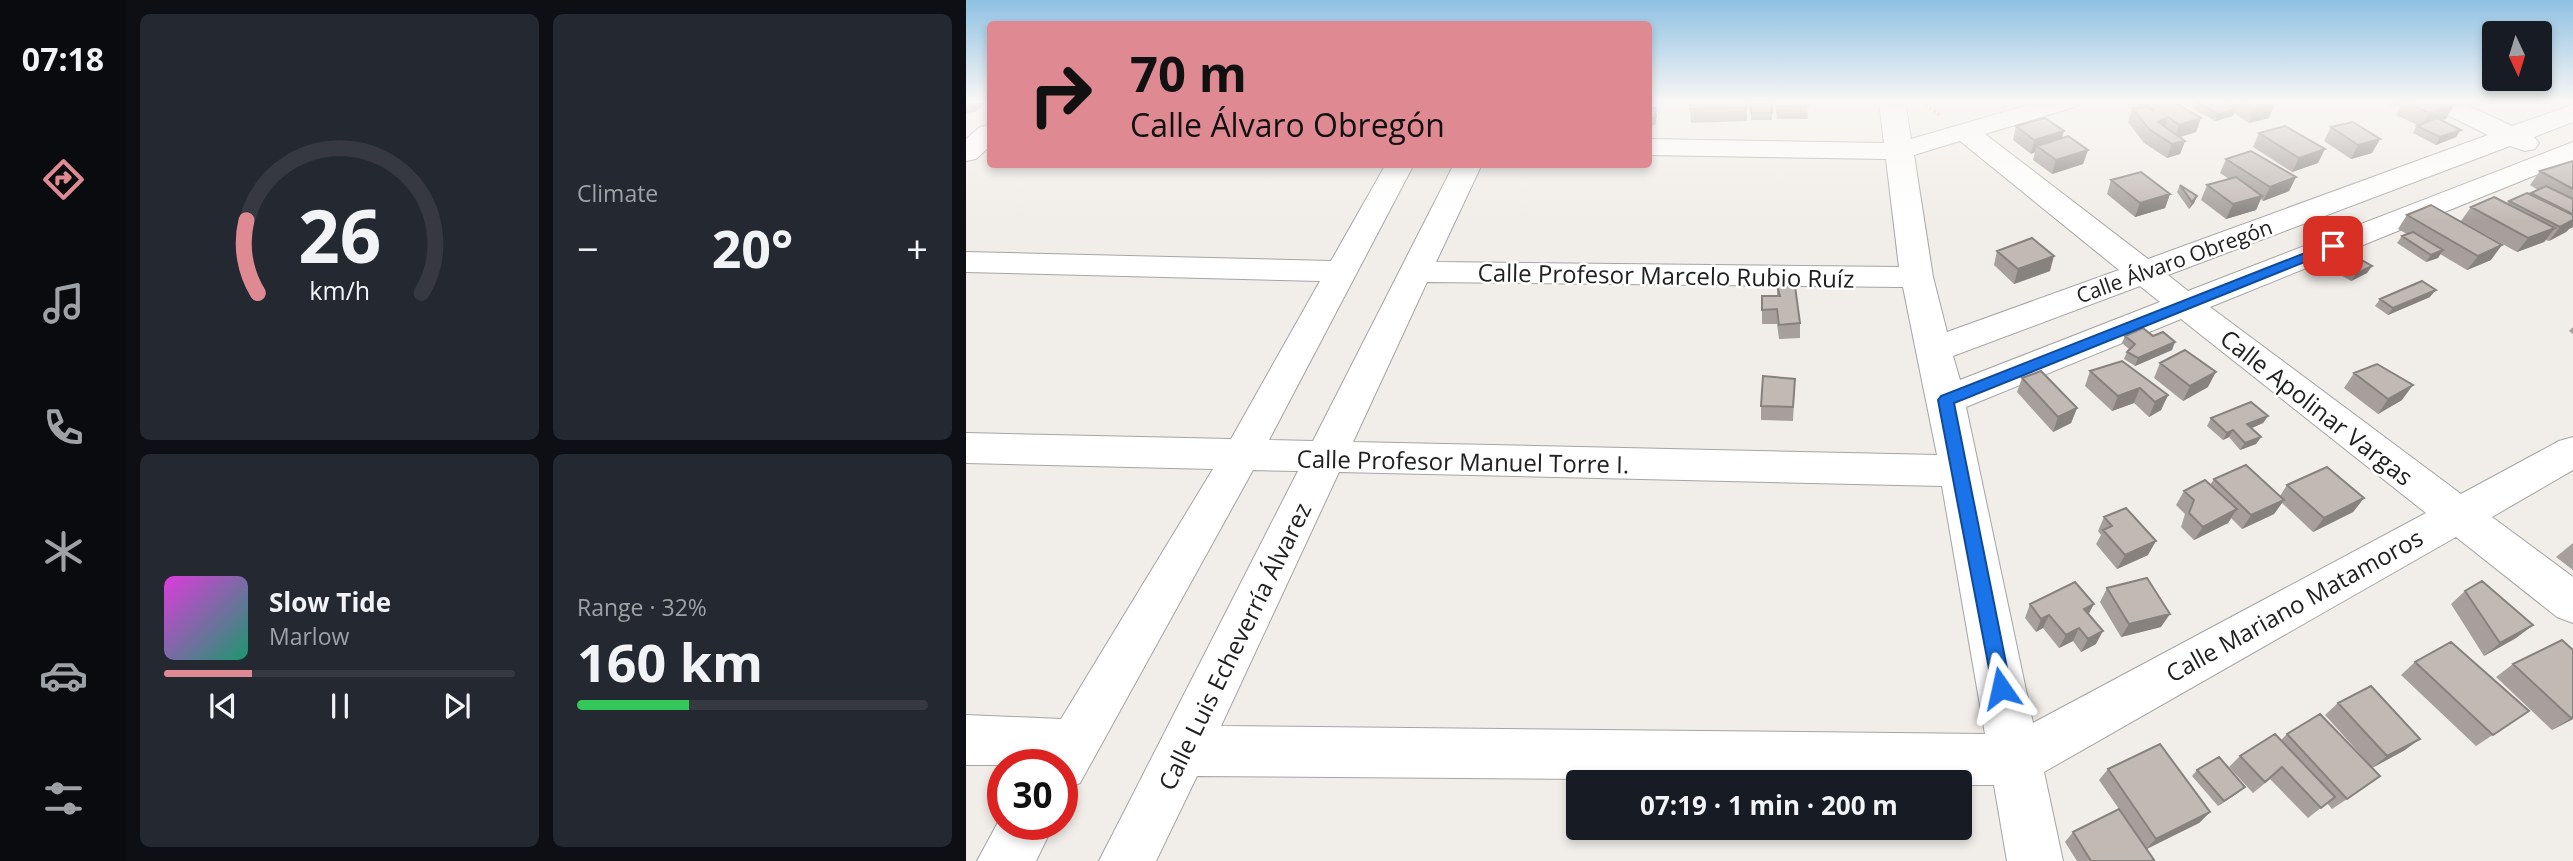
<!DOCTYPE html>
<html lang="en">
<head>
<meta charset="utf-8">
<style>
	:root { --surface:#171b24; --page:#242831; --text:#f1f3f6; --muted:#9ea1a6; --line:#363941; --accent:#df8992 }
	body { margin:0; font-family:"Open Sans",sans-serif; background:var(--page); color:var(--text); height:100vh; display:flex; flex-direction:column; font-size:26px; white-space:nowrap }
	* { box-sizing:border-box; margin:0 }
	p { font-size:23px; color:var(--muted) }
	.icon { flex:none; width:38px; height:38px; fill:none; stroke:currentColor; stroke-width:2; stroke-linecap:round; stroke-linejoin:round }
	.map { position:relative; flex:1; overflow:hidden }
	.side { display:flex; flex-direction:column; gap:14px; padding:14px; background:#0d0f14; width:840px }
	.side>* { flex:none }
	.guide { position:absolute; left:21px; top:21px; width:665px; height:147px; border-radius:7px; box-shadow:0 4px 10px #0003; background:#df8992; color:#111; overflow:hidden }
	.needle { width:46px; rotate:176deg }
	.controls { position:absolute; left:1516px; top:21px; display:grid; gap:14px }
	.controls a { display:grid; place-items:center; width:70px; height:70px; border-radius:7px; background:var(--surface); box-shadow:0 4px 10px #0003; font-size:35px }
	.speed { position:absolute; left:21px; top:749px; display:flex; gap:14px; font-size:35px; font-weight:700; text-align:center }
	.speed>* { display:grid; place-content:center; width:91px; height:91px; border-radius:50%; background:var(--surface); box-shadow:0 4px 10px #0003; line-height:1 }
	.speed .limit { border:10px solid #d22; background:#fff; color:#111 }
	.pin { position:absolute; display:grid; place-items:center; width:60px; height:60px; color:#fff; margin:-30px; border-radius:14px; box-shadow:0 4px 10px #0006 }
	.me { position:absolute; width:77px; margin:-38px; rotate:349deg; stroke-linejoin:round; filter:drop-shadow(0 0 5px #0008) }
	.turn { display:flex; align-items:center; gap:24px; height:147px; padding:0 28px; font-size:32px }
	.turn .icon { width:91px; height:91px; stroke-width:2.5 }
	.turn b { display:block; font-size:49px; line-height:60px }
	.big { font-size:52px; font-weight:700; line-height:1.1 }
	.side .card { flex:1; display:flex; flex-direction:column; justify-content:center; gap:10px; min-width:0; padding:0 24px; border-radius:10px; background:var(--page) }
	.side .dial { align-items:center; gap:0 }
	.dial svg { height:182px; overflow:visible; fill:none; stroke:var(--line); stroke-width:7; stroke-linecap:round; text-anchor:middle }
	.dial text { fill:var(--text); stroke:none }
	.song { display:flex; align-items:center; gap:21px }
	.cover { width:84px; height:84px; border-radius:10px; background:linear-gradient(135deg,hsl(300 70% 55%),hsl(160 70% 35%)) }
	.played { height:7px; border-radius:4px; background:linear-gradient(90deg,var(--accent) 25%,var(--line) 25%) }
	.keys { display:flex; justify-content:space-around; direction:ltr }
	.heat { display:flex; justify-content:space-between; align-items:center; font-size:38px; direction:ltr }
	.charge { height:10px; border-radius:5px; background:linear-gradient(90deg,#34c759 32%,var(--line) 0) }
	.side .tiles { flex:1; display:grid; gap:14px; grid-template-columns:repeat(2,1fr) }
	.trip { position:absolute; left:600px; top:770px; width:406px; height:70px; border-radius:7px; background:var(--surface); box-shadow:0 4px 10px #0003; font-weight:700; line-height:70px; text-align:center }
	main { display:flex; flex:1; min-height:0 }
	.tabs { display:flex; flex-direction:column; width:126px; justify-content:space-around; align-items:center; background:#090b0e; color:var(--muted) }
	.tabs .icon { width:49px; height:49px }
	.tabs .current { color:var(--accent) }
	.tabs b { font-size:32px; color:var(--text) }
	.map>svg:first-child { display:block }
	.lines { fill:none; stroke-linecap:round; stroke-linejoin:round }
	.minor-casing { stroke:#a5a5a5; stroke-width:2 }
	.path { stroke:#f57875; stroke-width:3.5; stroke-dasharray:2.5 2.5; stroke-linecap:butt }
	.minor { fill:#fff; fill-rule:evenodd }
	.wall { fill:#a69f9b }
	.shaded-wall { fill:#87827e }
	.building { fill:#c1b9b4; stroke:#87827e; stroke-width:2 }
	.route { fill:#1a73e8; stroke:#114b97; stroke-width:2 }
	.labels { text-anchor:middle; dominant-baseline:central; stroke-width:5; stroke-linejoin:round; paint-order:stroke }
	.far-street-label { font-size:21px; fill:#212121; stroke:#fff }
	.street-label { font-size:24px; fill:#212121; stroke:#fff }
</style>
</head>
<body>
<main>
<nav class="tabs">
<b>07:18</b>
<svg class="icon current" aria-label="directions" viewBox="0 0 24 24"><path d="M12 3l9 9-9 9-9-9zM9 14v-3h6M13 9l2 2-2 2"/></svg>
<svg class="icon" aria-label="music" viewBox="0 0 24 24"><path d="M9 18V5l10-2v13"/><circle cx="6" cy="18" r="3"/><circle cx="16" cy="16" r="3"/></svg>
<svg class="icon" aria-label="phone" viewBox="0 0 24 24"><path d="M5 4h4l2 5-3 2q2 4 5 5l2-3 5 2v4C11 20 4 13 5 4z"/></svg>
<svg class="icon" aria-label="climate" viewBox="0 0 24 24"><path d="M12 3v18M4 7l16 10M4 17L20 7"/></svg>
<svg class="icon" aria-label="car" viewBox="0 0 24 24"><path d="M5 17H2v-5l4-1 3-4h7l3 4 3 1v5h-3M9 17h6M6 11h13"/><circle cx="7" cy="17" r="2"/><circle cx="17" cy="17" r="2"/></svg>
<svg class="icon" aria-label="filters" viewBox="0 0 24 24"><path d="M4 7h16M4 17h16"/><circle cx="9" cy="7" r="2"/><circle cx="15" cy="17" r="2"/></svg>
</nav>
<section class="side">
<div class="tiles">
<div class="card dial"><svg viewBox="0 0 100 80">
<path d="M14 69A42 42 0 1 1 86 69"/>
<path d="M14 69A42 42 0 0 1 9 37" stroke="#df8992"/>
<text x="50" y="56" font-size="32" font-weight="700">26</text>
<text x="50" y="72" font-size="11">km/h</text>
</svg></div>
<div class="card"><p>Climate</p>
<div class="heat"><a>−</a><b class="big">20°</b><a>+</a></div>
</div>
<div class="card">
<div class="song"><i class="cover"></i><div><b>Slow Tide</b><p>Marlow</p></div></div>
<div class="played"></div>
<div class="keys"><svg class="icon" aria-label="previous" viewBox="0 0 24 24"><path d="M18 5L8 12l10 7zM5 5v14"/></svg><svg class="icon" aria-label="pause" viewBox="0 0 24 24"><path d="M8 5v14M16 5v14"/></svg><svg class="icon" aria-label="next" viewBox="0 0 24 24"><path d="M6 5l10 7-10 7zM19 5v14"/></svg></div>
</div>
<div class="card"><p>Range · 32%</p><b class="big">160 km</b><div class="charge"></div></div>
</div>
</section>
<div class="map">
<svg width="1607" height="861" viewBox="0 0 1607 861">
	<rect width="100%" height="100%" fill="#f1ede8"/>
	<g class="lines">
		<g class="minor-casing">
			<path id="minor" d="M 913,101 L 939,101 L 945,139 L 1076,101 L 1116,101 L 1112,106 L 1019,134 L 1182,259 L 1522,135 L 1463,106 L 1459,101 L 1492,101 L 1546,126 L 1607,105 L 1607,122 L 1568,137 L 1573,143 L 1569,149 L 1559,151 L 1544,146 L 1202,275 L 1222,291 L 1607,142 L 1607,160 L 1244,307 L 1495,494 L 1593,441 L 1607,437 L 1607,470 L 1526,517 L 1607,577 L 1607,623 L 1591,617 L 1490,537 L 1078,772 L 1097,861 L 1041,861 L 1028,785 L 994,785 L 994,782 L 231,776 L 190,861 L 133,861 L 332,471 L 287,470 L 114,783 L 96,791 L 96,765 L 0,765 L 0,715 L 95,719 L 247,469 L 0,463 L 0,433 L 265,439 L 354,281 L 0,272 L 0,252 L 365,261 L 420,164 L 448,164 L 303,440 L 347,441 L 488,164 L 516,164 L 470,262 L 933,267 L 920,159 L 682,155 L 682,139 L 918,143 ZM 994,141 L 1153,270 L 981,332 L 967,277 L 948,155 ZM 461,282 L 937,287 L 971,455 L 387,442 ZM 1174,286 L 1194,302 L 994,380 L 987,356 ZM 1215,319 L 1460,513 L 1067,723 L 1000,407 ZM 373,472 L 976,486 L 1019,734 L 255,726 Z
				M 24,125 L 24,146 L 10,159 L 0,161 L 0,139 L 14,127 Z
				M 37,813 L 37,824 L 88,824 L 70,861 L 11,861 Z"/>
		</g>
		<path class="path" d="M 955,102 L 974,115"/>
		<use href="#minor" class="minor"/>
	</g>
	<path class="wall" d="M 0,101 L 21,101 L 9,112 L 0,113 Z
		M 723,101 L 781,107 L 781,121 L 725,123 Z
		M 809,101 L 841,101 L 842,119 L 811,119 Z
		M 1173,101 L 1230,132 L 1214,137 L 1219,141 L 1214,154 L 1201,158 L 1178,143 L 1162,122 L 1166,108 L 1171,108 Z
		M 1234,101 L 1277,101 L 1309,104 L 1303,118 L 1283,123 L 1268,113 L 1267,116 L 1249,121 L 1228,109 L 1231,102 Z
		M 1415,101 L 1480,101 L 1488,105 L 1480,119 L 1475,120 L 1490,137 L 1470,145 L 1447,133 L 1451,125 L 1430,115 L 1436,104 L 1427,107 Z
		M 785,103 L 806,103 L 806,120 L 785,120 Z
		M 682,108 L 691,115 L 689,125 L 682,125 Z
		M 1050,126 L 1096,138 L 1122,150 L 1117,164 L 1086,174 L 1067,160 L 1069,152 L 1065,154 L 1047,140 Z
		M 1365,127 L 1414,139 L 1406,153 L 1385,159 L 1358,141 Z
		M 1293,133 L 1352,163 L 1326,172 L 1287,147 Z
		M 1260,159 L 1330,177 L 1323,191 L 1297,201 L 1295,199 L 1290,210 L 1260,219 L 1235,200 L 1241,185 L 1263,179 L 1254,173 Z
		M 1607,161 L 1607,227 L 1603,229 L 1600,232 L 1583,241 L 1580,240 L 1578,242 L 1551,252 L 1495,221 L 1505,207 L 1541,204 L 1543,201 L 1564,194 L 1572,190 L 1564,185 L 1574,171 Z
		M 1145,180 L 1204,194 L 1199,208 L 1169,217 L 1141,194 Z
		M 1214,185 L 1231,196 L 1228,203 L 1223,209 L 1211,192 Z
		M 1441,215 L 1525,260 L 1501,270 L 1474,254 L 1472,258 L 1460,262 L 1431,243 L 1436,236 L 1441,234 L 1432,229 Z
		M 1031,251 L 1084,271 L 1048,284 L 1028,265 Z
		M 1356,254 L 1406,266 L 1401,273 L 1385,281 L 1351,261 Z
		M 811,286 L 834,323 L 834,338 L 813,339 L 811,324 L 796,324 L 796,296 L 811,296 Z
		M 1464,297 L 1422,315 L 1409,306 L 1414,299 Z
		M 1607,327 L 1607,334 L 1603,331 Z
		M 1159,336 L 1206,350 L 1169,366 L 1158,359 L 1161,352 L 1163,349 L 1156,343 Z
		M 1194,363 L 1242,387 L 1217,401 L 1188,378 Z
		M 1124,371 L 1202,395 L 1195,410 L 1183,417 L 1168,403 L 1146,411 L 1119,386 Z
		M 1388,373 L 1436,400 L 1412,414 L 1378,388 Z
		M 1056,378 L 1111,408 L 1105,423 L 1087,432 L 1051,392 Z
		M 829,379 L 827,421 L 795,420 L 795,406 Z
		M 1302,416 L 1297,423 L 1285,428 L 1295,437 L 1290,444 L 1274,450 L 1263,437 L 1257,440 L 1241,426 L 1245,418 Z
		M 1248,479 L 1314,496 L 1321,485 L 1398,498 L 1387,512 L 1347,532 L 1316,503 L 1308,514 L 1276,529 L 1265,518 L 1262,523 L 1228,540 L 1215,527 L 1219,514 L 1210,505 L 1218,491 L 1244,485 Z
		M 1138,517 L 1182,555 L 1151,569 L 1130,544 L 1135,535 L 1132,531 Z
		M 1607,543 L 1607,570 L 1590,557 Z
		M 1141,588 L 1195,627 L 1155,637 L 1134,602 Z
		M 1499,591 L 1567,625 L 1550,638 L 1518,656 L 1485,604 Z
		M 1064,604 L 1128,604 L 1122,614 L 1130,644 L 1115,652 L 1107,641 L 1093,648 L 1077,628 L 1070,632 L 1059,618 Z
		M 1607,650 L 1607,719 L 1586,730 L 1530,677 L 1547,664 Z
		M 1449,662 L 1563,711 L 1510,746 L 1435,675 Z
		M 1372,703 L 1439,750 L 1406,768 L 1399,787 L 1366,809 L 1361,803 L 1342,818 L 1304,779 L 1287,793 L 1263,767 L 1274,756 L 1315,740 L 1321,734 L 1403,764 L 1359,715 Z
		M 1142,769 L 1244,812 L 1233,823 L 1181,849 L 1188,860 L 1187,861 L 1111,861 L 1099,842 L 1107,832 L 1153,809 L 1133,780 Z
		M 1231,770 L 1279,787 L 1273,792 L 1252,806 L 1226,776 Z"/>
	<path class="shaded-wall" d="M 0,101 L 21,101 L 9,112 Z
		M 1430,101 L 1441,101 L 1438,101 L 1436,104 L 1427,107 Z
		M 1309,104 L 1303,118 L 1283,123 L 1289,109 Z
		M 1488,105 L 1480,119 L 1455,127 L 1463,113 Z
		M 690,108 L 691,115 L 689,125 L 688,118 Z
		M 1270,109 L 1267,116 L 1249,121 L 1252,114 Z
		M 1202,117 L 1197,131 L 1192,122 Z
		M 1235,118 L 1230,132 L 1208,139 L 1213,125 Z
		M 1495,130 L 1490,137 L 1470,145 L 1474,137 Z
		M 1098,131 L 1094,144 L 1071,146 L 1069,152 L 1065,154 L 1068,140 Z
		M 1414,139 L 1406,153 L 1385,159 L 1392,145 Z
		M 1219,141 L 1214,154 L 1201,158 L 1206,144 Z
		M 1359,149 L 1352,163 L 1326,172 L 1333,158 Z
		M 1122,150 L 1117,164 L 1086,174 L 1090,160 Z
		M 1330,177 L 1323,191 L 1297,201 L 1304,187 Z
		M 1204,194 L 1199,208 L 1169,217 L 1174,203 Z
		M 1231,196 L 1228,203 L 1223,209 L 1226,202 Z
		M 1296,196 L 1290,210 L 1260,219 L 1267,204 Z
		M 1607,220 L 1607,227 L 1603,229 L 1600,232 L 1583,241 L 1594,227 Z
		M 1589,228 L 1578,242 L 1551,252 L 1562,238 Z
		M 1536,245 L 1525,260 L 1501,270 L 1512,256 Z
		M 1477,250 L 1472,258 L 1460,262 L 1465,255 Z
		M 1088,256 L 1084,271 L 1048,284 L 1052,269 Z
		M 1406,266 L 1401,273 L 1385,281 L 1390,274 Z
		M 1470,290 L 1464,297 L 1422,315 L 1427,308 Z
		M 1209,342 L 1206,350 L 1169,366 L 1172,358 Z
		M 1250,372 L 1242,387 L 1217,401 L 1224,386 Z
		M 1447,385 L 1436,400 L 1412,414 L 1422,399 Z
		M 1174,388 L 1168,403 L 1146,411 L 1152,396 Z
		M 1202,395 L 1195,410 L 1183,417 L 1189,402 Z
		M 1111,408 L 1105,423 L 1087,432 L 1092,417 Z
		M 1302,416 L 1297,423 L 1277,432 L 1281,424 Z
		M 1267,430 L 1263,437 L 1257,440 L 1261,433 Z
		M 1295,437 L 1290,444 L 1274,450 L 1279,443 Z
		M 1398,498 L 1387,512 L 1347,532 L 1358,518 Z
		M 1318,500 L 1308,514 L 1276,529 L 1285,515 Z
		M 1271,509 L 1262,523 L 1228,540 L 1237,527 Z
		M 1190,541 L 1182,555 L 1151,569 L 1159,555 Z
		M 1128,604 L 1121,617 L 1118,609 Z
		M 1204,614 L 1195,627 L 1155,637 L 1163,624 Z
		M 1083,615 L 1077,628 L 1070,632 L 1075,619 Z
		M 1567,625 L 1550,638 L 1518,656 L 1534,643 Z
		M 1113,628 L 1107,641 L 1093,648 L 1100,635 Z
		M 1137,631 L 1130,644 L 1115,652 L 1122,639 Z
		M 1607,717 L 1607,719 L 1586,730 Z
		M 1454,739 L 1439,750 L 1406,768 L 1421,756 Z
		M 1279,787 L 1273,792 L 1252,806 L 1258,801 Z
		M 1244,812 L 1233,823 L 1180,849 L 1190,839 Z"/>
	<path class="building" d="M 723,101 L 780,101 L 781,107 L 724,109 Z
		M 811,101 L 841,101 L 842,105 L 811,106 Z
		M 1174,101 L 1206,101 L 1235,118 L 1213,125 L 1202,117 L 1192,122 L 1219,141 L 1206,144 L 1183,129 L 1166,108 L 1180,107 L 1189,111 Z
		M 1234,101 L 1256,101 L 1270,109 L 1252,114 L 1231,102 Z
		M 1277,101 L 1303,101 L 1309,104 L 1289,109 Z
		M 1438,101 L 1480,101 L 1488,105 L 1463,113 Z
		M 785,103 L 806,103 L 806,113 L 785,113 Z
		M 682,108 L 690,108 L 688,118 L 682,118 Z
		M 1079,118 L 1098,131 L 1068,140 L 1050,126 Z
		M 1471,118 L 1495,130 L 1474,137 L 1451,126 Z
		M 1387,122 L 1414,139 L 1392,145 L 1365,127 Z
		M 1319,126 L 1359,149 L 1333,158 L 1293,133 Z
		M 1102,136 L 1122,150 L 1090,160 L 1071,146 Z
		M 1285,151 L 1330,177 L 1304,187 L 1260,159 Z
		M 1607,161 L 1607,189 L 1574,171 Z
		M 1175,172 L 1204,194 L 1174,203 L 1145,180 Z
		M 1270,177 L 1296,196 L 1267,204 L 1241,185 Z
		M 1214,185 L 1231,196 L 1226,202 Z
		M 1580,186 L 1607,199 L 1607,214 L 1565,193 Z
		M 1561,193 L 1607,215 L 1607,220 L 1594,227 L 1543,201 Z
		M 1528,197 L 1589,228 L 1562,238 L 1505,207 Z
		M 1465,205 L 1536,245 L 1512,256 L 1441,215 Z
		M 1447,232 L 1477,250 L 1465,255 L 1436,236 Z
		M 1066,238 L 1088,256 L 1052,269 L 1031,251 Z
		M 1371,246 L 1406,266 L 1390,274 L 1356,254 Z
		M 1456,281 L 1470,290 L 1427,308 L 1414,299 Z
		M 811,286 L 829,286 L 834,323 L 813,325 L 811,309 L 796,310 L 796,296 L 814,296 Z
		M 1177,328 L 1187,336 L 1197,332 L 1209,342 L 1172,358 L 1161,352 L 1169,344 L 1159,336 Z
		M 1219,350 L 1250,372 L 1224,386 L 1194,363 Z
		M 1156,361 L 1202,395 L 1189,402 L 1174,388 L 1152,396 L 1124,371 Z
		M 1411,364 L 1447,385 L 1422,399 L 1388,373 Z
		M 1075,371 L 1111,408 L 1092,417 L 1056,378 Z
		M 797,376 L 829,379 L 827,407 L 795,406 Z
		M 1285,402 L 1302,416 L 1281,424 L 1295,437 L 1279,443 L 1267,430 L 1261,433 L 1245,418 Z
		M 1280,465 L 1318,500 L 1285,515 L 1248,479 Z
		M 1361,467 L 1398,498 L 1358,518 L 1321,485 Z
		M 1239,480 L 1271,509 L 1237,527 L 1223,513 L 1228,500 L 1218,491 Z
		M 1160,508 L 1190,541 L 1159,555 L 1137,530 L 1146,526 L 1138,517 Z
		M 1181,578 L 1204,614 L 1163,624 L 1141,588 Z
		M 1516,581 L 1567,625 L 1534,643 L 1499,591 Z
		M 1109,582 L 1128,604 L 1118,609 L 1137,631 L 1122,639 L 1113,628 L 1100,635 L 1083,615 L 1075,619 L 1064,604 Z
		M 1596,640 L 1607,650 L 1607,717 L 1605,718 L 1547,664 Z
		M 1485,642 L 1563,711 L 1527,735 L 1449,662 Z
		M 1405,686 L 1454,739 L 1421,756 L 1372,703 Z
		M 1354,714 L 1414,776 L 1381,799 L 1321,734 Z
		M 1309,734 L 1369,797 L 1355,808 L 1316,767 L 1299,782 L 1274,756 Z
		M 1194,744 L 1244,812 L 1190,839 L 1142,769 Z
		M 1253,757 L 1279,787 L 1258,801 L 1231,770 Z
		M 1153,809 L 1188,860 L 1185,861 L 1125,861 L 1107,832 Z"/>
	<linearGradient id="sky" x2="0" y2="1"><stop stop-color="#8fc1e3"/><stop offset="0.46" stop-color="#f9f7f5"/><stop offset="1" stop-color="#f9f7f5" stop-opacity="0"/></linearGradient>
	<rect width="1607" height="221" fill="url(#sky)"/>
	<path class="route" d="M 1367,242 L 1371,243 L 1371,249 L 988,403 L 1045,688 L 1042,695 L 1035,697 L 1028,695 L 972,400 L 975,396 Z"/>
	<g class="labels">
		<g class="far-street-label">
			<text transform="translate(1208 261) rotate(-20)">Calle Álvaro Obregón</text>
		</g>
		<g class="street-label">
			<text transform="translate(700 275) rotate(1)">Calle Profesor Marcelo Rubio Ruíz</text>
			<text transform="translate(1351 407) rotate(38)">Calle Apolinar Vargas</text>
			<text transform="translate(497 461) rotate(1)">Calle Profesor Manuel Torre I.</text>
			<text transform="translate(1328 605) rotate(-29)">Calle Mariano Matamoros</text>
			<text transform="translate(268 646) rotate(-64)">Calle Luis Echeverría Álvarez</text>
		</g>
	</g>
</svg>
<div class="controls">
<a><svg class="needle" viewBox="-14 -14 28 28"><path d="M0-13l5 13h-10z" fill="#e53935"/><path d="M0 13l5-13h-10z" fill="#9ea1a6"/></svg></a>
</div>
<div class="speed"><div class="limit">30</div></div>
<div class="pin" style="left:1367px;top:246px;background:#d93025"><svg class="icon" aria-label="arrive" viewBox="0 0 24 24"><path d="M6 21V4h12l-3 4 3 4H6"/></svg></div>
<svg class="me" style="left:1035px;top:688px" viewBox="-20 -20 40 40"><path d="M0-17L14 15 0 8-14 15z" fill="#1a73e8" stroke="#fff" stroke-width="4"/></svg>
<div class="trip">07:19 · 1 min · 200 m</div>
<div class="guide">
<div class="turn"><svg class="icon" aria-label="right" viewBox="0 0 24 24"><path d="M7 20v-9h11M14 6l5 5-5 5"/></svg><div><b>70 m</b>Calle Álvaro Obregón</div></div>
</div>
</div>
</main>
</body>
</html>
